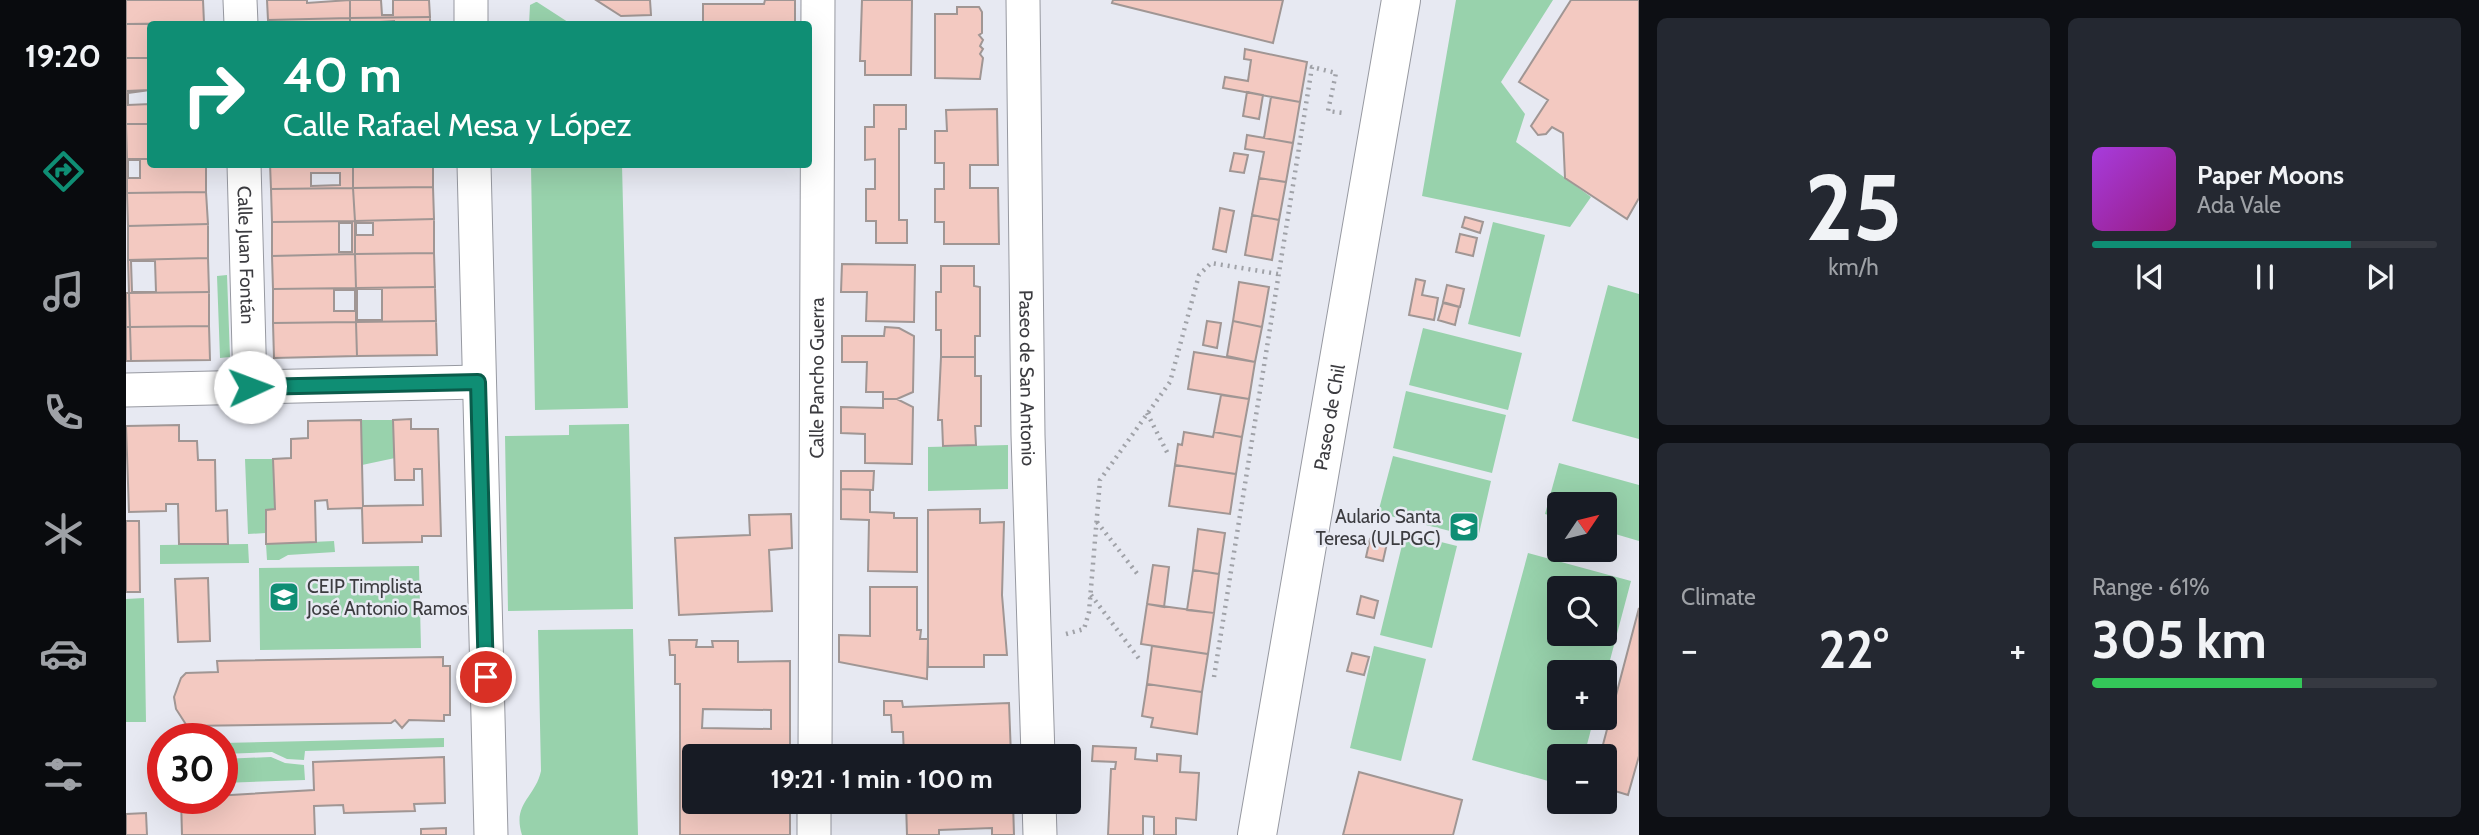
<!DOCTYPE html>
<html lang="en">
<head>
<meta charset="utf-8">
<style>
	:root { --surface:#171b24; --page:#242831; --text:#f1f3f6; --muted:#9ea1a6; --line:#363941; --accent:#0f8e74 }
	body { margin:0; font-family:Cabin,sans-serif; background:var(--page); color:var(--text); height:100vh; display:flex; flex-direction:column; font-size:26px; white-space:nowrap }
	* { box-sizing:border-box; margin:0 }
	p { font-size:23px; color:var(--muted) }
	.icon { flex:none; width:38px; height:38px; fill:none; stroke:currentColor; stroke-width:2; stroke-linecap:round; stroke-linejoin:round }
	.map { position:relative; flex:1; overflow:hidden }
	.side { display:flex; flex-direction:column; gap:18px; padding:18px; background:#0d0f14; width:840px }
	.side>* { flex:none }
	.top-card { position:absolute; left:21px; top:21px; width:665px; height:147px; border-radius:7px; box-shadow:0 7px 28px #0002; background:#0f8e74; color:#fff; overflow:hidden }
	.needle { width:46px; rotate:55deg }
	.tools { position:absolute; left:1421px; top:492px; display:grid; gap:14px }
	.tools a { display:grid; place-items:center; width:70px; height:70px; border-radius:7px; background:var(--surface); box-shadow:0 7px 28px #0002; font-size:35px }
	.speed { position:absolute; left:21px; top:723px; display:flex; gap:14px; font-size:35px; font-weight:700; text-align:center }
	.speed>* { display:grid; place-content:center; width:91px; height:91px; border-radius:50%; background:var(--surface); box-shadow:0 7px 28px #0002; line-height:1 }
	.speed .limit { border:10px solid #d22; background:#fff; color:#111 }
	.pin { position:absolute; display:grid; place-items:center; width:60px; height:60px; color:#fff; margin:-30px; border:4px solid #fff; border-radius:50%; box-shadow:0 2px 7px #0007 }
	.me { position:absolute; width:77px; margin:-38px; rotate:88deg; stroke-linejoin:round; filter:drop-shadow(0 0 5px #0008) }
	.turn { display:flex; align-items:center; gap:24px; height:147px; padding:0 21px; font-size:32px }
	.turn .icon { width:91px; height:91px; stroke-width:2.5 }
	.turn b { display:block; font-size:49px; line-height:60px }
	.big { font-size:52px; font-weight:800; line-height:1.1 }
	.side .tile { flex:1; display:flex; flex-direction:column; justify-content:center; gap:10px; min-width:0; padding:0 24px; border-radius:10px; background:var(--page) }
	.side .dial { align-items:center; gap:0 }
	.dial b { font-size:91px; line-height:1 }
	.song { display:flex; align-items:center; gap:21px }
	.cover { width:84px; height:84px; border-radius:10px; background:linear-gradient(135deg,hsl(280 70% 55%),hsl(310 70% 35%)) }
	.played { height:7px; border-radius:4px; background:linear-gradient(90deg,var(--accent) 75%,var(--line) 75%) }
	.keys { display:flex; justify-content:space-around; direction:ltr }
	.heat { display:flex; justify-content:space-between; align-items:center; font-size:38px; direction:ltr }
	.charge { height:10px; border-radius:5px; background:linear-gradient(90deg,#34c759 61%,var(--line) 0) }
	.side .tiles { flex:1; display:grid; gap:18px; grid-template-columns:repeat(2,1fr) }
	.trip { position:absolute; left:556px; top:744px; width:399px; height:70px; border-radius:7px; background:var(--surface); box-shadow:0 7px 28px #0002; font-weight:800; line-height:70px; text-align:center }
	main { display:flex; flex:1; min-height:0 }
	.dock { display:flex; flex-direction:column; width:126px; justify-content:space-around; align-items:center; background:#090b0e; color:var(--muted) }
	.dock .icon { width:49px; height:49px }
	.dock .active { color:var(--accent) }
	.dock b { font-size:32px; color:var(--text) }
	.map>svg:first-child { display:block }
	.green { fill:#98d2ac; fill-rule:evenodd }
	.building { fill:#f3c9c1; stroke:#a09694; stroke-width:2; fill-rule:evenodd }
	.lines { fill:none; stroke-linecap:round; stroke-linejoin:round }
	.minor-casing { stroke:#9799a1; stroke-width:35 }
	.tertiary-casing { stroke:#9799a1; stroke-width:40 }
	.path { stroke:#a0a2a8; stroke-width:4.5; stroke-dasharray:2 5; stroke-linecap:butt }
	.minor { stroke:#fff; stroke-width:33 }
	.tertiary { stroke:#fff; stroke-width:38 }
	.route-casing { stroke:#0a5c4b; stroke-width:18 }
	.route { stroke:#0f8e74; stroke-width:12 }
	.labels { text-anchor:middle; dominant-baseline:central; stroke-width:5; stroke-linejoin:round; paint-order:stroke }
	.street-label { font-size:19px; fill:#3c3c40; stroke:#e7e9f2 }
	.poi-label { font-size:19px; fill:#3c3c40; stroke:#e7e9f2; text-anchor:end }
</style>
</head>
<body>
<main>
<nav class="dock">
<b>19:20</b>
<svg class="icon active" aria-label="directions" viewBox="0 0 24 24"><path d="M12 3l9 9-9 9-9-9zM9 14v-3h6M13 9l2 2-2 2"/></svg>
<svg class="icon" aria-label="music" viewBox="0 0 24 24"><path d="M9 18V5l10-2v13"/><circle cx="6" cy="18" r="3"/><circle cx="16" cy="16" r="3"/></svg>
<svg class="icon" aria-label="phone" viewBox="0 0 24 24"><path d="M5 4h4l2 5-3 2q2 4 5 5l2-3 5 2v4C11 20 4 13 5 4z"/></svg>
<svg class="icon" aria-label="climate" viewBox="0 0 24 24"><path d="M12 3v18M4 7l16 10M4 17L20 7"/></svg>
<svg class="icon" aria-label="car" viewBox="0 0 24 24"><path d="M5 17H2v-5l4-1 3-4h7l3 4 3 1v5h-3M9 17h6M6 11h13"/><circle cx="7" cy="17" r="2"/><circle cx="17" cy="17" r="2"/></svg>
<svg class="icon" aria-label="filters" viewBox="0 0 24 24"><path d="M4 7h16M4 17h16"/><circle cx="9" cy="7" r="2"/><circle cx="15" cy="17" r="2"/></svg>
</nav>
<div class="map">
<svg width="1513" height="835" viewBox="0 0 1513 835">
	<rect width="100%" height="100%" fill="#e7e9f2"/>
	<path class="green" d="M 1330,0 L 1427,0 L 1375,82 L 1399,114 L 1390,142 L 1465,197 L 1444,227 L 1296,196 Z
		M 410,2 L 411,2 L 445,24 L 403,24 L 404,5 Z
		M 405,165 L 496,165 L 502,408 L 409,410 Z
		M 1367,222 L 1419,235 L 1394,337 L 1342,324 Z
		M 101,275 L 104,357 L 94,358 L 91,276 Z
		M 1482,285 L 1513,294 L 1513,439 L 1446,421 Z
		M 1297,328 L 1396,353 L 1382,410 L 1283,385 Z
		M 1280,391 L 1380,415 L 1366,473 L 1267,448 Z
		M 235,420 L 267,420 L 269,458 L 236,465 Z
		M 503,424 L 507,609 L 382,611 L 379,436 L 443,435 L 443,425 Z
		M 882,445 L 882,489 L 802,491 L 802,447 Z
		M 1267,456 L 1365,481 L 1352,538 L 1252,513 Z
		M 119,459 L 147,459 L 149,509 L 140,510 L 140,533 L 122,534 Z
		M 1433,463 L 1513,485 L 1513,541 L 1479,531 L 1479,504 L 1433,504 L 1433,518 L 1419,514 Z
		M 1279,533 L 1331,546 L 1306,648 L 1254,635 Z
		M 208,541 L 209,552 L 162,555 L 153,560 L 141,560 L 140,544 Z
		M 122,544 L 123,563 L 34,564 L 34,545 Z
		M 1402,553 L 1505,581 L 1479,679 L 1479,672 L 1433,672 L 1433,718 L 1468,718 L 1458,756 L 1433,756 L 1433,784 L 1346,760 ZM 1433,588 L 1479,588 L 1479,634 L 1433,634 Z
		M 293,566 L 295,648 L 134,650 L 133,568 Z
		M 18,598 L 20,722 L 0,722 L 0,599 Z
		M 507,629 L 512,835 L 396,835 C 386,803 409,798 415,771 L 412,630 Z
		M 1248,646 L 1300,659 L 1275,761 L 1224,748 Z
		M 318,738 L 318,747 L 179,751 L 178,760 L 161,759 L 146,752 L 96,754 L 96,743 Z
		M 145,757 L 159,763 L 178,765 L 179,780 L 96,783 L 96,759 Z"/>
	<path class="building" d="M 0,0 L 77,0 L 78,23 L 0,24 Z
		M 141,0 L 181,0 L 181,3 L 224,0 L 224,18 L 142,20 Z
		M 224,0 L 255,0 L 256,15 L 267,15 L 267,0 L 303,0 L 304,17 L 224,18 Z
		M 470,0 L 524,0 L 525,15 L 495,16 Z
		M 639,0 L 669,0 L 669,24 L 577,24 L 577,4 L 638,4 Z
		M 736,0 L 786,0 L 785,75 L 739,75 L 739,61 L 734,61 Z
		M 987,0 L 1157,0 L 1147,43 L 986,3 Z
		M 1445,0 L 1513,0 L 1513,198 L 1501,219 L 1439,178 L 1437,133 L 1426,127 L 1420,134 L 1412,135 L 1405,126 L 1422,100 L 1393,82 Z
		M 831,7 L 853,7 L 856,12 L 856,33 L 853,35 L 857,40 L 854,46 L 857,49 L 854,54 L 857,58 L 854,79 L 809,78 L 809,14 L 831,14 Z
		M 304,17 L 304,24 L 268,24 L 268,21 L 224,24 L 224,18 Z
		M 224,18 L 224,24 L 142,24 L 142,20 Z
		M 78,23 L 24,24 L 24,58 L 0,58 L 0,24 Z
		M 1119,49 L 1181,62 L 1174,102 L 1097,88 L 1099,77 L 1122,81 L 1125,60 L 1118,59 Z
		M 0,58 L 24,58 L 24,90 L 0,91 Z
		M 24,90 L 2,93 L 2,105 L 24,104 L 24,124 L 0,124 L 0,91 Z
		M 1121,92 L 1137,95 L 1133,119 L 1117,116 Z
		M 1145,97 L 1174,102 L 1167,143 L 1138,138 Z
		M 748,105 L 780,105 L 780,129 L 773,129 L 773,220 L 781,220 L 781,243 L 750,243 L 750,221 L 740,221 L 740,189 L 749,189 L 749,159 L 739,160 L 739,127 L 748,127 Z
		M 871,109 L 872,165 L 844,165 L 844,188 L 872,188 L 873,244 L 818,244 L 818,222 L 809,222 L 809,189 L 818,189 L 818,163 L 809,163 L 809,131 L 821,131 L 820,110 Z
		M 0,124 L 24,124 L 24,159 L 1,159 Z
		M 1121,135 L 1167,143 L 1160,182 L 1133,178 L 1138,152 L 1119,149 Z
		M 1108,153 L 1122,155 L 1118,173 L 1104,171 Z
		M 1,159 L 24,159 L 24,164 L 80,164 L 80,192 L 1,193 ZM 2,160 L 14,160 L 14,178 L 2,178 Z
		M 144,164 L 227,164 L 227,188 L 145,189 ZM 185,173 L 214,173 L 214,185 L 185,186 Z
		M 227,164 L 307,164 L 307,187 L 227,188 Z
		M 1133,178 L 1160,182 L 1153,220 L 1126,215 Z
		M 307,187 L 308,219 L 229,221 L 227,188 Z
		M 227,188 L 229,221 L 146,222 L 145,189 Z
		M 80,192 L 82,224 L 2,226 L 1,193 Z
		M 1094,208 L 1108,211 L 1100,252 L 1087,249 Z
		M 1126,215 L 1153,220 L 1146,260 L 1119,255 Z
		M 1339,217 L 1357,222 L 1354,233 L 1336,227 Z
		M 308,219 L 308,253 L 229,254 L 229,221 ZM 230,223 L 247,223 L 247,235 L 230,235 Z
		M 229,221 L 229,254 L 146,256 L 146,222 ZM 213,223 L 226,223 L 226,252 L 213,252 Z
		M 82,224 L 82,258 L 2,260 L 2,226 Z
		M 1334,234 L 1351,238 L 1347,256 L 1330,252 Z
		M 308,253 L 309,287 L 230,288 L 229,254 Z
		M 229,254 L 230,288 L 147,289 L 146,256 Z
		M 82,258 L 83,292 L 3,293 L 2,260 ZM 5,261 L 29,261 L 30,292 L 6,292 Z
		M 716,264 L 789,265 L 788,322 L 740,321 L 741,292 L 715,292 Z
		M 815,266 L 848,266 L 848,286 L 854,287 L 854,336 L 849,336 L 849,357 L 815,357 L 815,330 L 810,330 L 810,292 L 815,292 Z
		M 1290,279 L 1299,281 L 1296,295 L 1312,298 L 1308,320 L 1283,315 Z
		M 1113,282 L 1143,287 L 1136,327 L 1107,321 Z
		M 1321,285 L 1338,289 L 1334,307 L 1317,302 Z
		M 309,287 L 310,321 L 230,322 L 230,288 ZM 231,289 L 256,289 L 256,320 L 231,320 Z
		M 230,288 L 230,322 L 147,323 L 147,289 ZM 208,290 L 229,290 L 229,311 L 208,311 Z
		M 83,292 L 83,326 L 4,327 L 3,293 Z
		M 0,293 L 3,293 L 4,327 L 0,327 Z
		M 1317,303 L 1333,307 L 1329,325 L 1312,320 Z
		M 310,321 L 311,355 L 231,356 L 230,322 Z
		M 1081,321 L 1095,323 L 1091,348 L 1077,345 Z
		M 1107,321 L 1136,327 L 1129,362 L 1101,356 Z
		M 230,322 L 231,356 L 148,358 L 147,323 Z
		M 83,326 L 84,360 L 5,361 L 4,327 Z
		M 0,327 L 4,327 L 5,361 L 0,361 Z
		M 759,327 L 773,328 L 788,336 L 787,392 L 771,399 L 757,399 L 757,392 L 740,392 L 741,362 L 716,362 L 716,336 L 758,336 Z
		M 1068,352 L 1129,362 L 1123,399 L 1062,389 Z
		M 815,357 L 849,357 L 849,376 L 855,376 L 855,426 L 849,426 L 850,445 L 817,446 L 816,420 L 812,420 Z
		M 1095,395 L 1123,399 L 1116,437 L 1088,432 Z
		M 757,399 L 771,399 L 787,407 L 786,464 L 739,463 L 739,434 L 715,433 L 715,407 L 757,408 Z
		M 285,419 L 285,429 L 312,429 L 315,536 L 296,536 L 296,542 L 237,543 L 236,508 L 202,509 L 201,500 L 189,501 L 190,542 L 140,544 L 140,510 L 149,509 L 147,459 L 165,458 L 165,439 L 182,438 L 182,421 L 235,420 L 237,506 L 297,505 L 296,469 L 288,469 L 288,480 L 269,480 L 267,420 Z
		M 53,425 L 53,441 L 71,441 L 72,460 L 89,460 L 90,511 L 101,510 L 102,544 L 53,544 L 52,504 L 40,504 L 40,511 L 3,512 L 0,426 Z
		M 1058,432 L 1087,437 L 1088,432 L 1116,437 L 1110,474 L 1049,465 L 1052,444 L 1056,445 Z
		M 1049,465 L 1110,474 L 1104,514 L 1043,506 Z
		M 715,471 L 748,471 L 747,490 L 715,489 Z
		M 715,489 L 744,490 L 744,512 L 768,513 L 768,518 L 791,518 L 791,572 L 742,571 L 743,520 L 715,519 Z
		M 854,509 L 854,523 L 878,522 L 876,595 L 881,655 L 858,655 L 858,667 L 802,667 L 802,510 Z
		M 665,514 L 666,548 L 643,550 L 646,611 L 553,615 L 549,538 L 624,535 L 623,515 Z
		M 0,521 L 13,521 L 14,592 L 0,592 Z
		M 1072,529 L 1099,533 L 1093,574 L 1067,570 Z
		M 1244,539 L 1261,543 L 1257,561 L 1240,557 Z
		M 1027,565 L 1043,567 L 1038,607 L 1021,604 Z
		M 1067,570 L 1093,574 L 1088,613 L 1061,610 Z
		M 82,578 L 84,641 L 52,642 L 49,579 Z
		M 744,587 L 791,587 L 791,630 L 795,630 L 794,639 L 802,639 L 801,679 L 713,662 L 713,635 L 744,636 Z
		M 1235,596 L 1252,601 L 1248,618 L 1231,614 Z
		M 1021,604 L 1088,613 L 1082,654 L 1015,644 Z
		M 1513,608 L 1513,756 L 1502,795 L 1479,788 L 1479,756 L 1474,756 Z
		M 543,640 L 571,640 L 570,647 L 587,647 L 586,641 L 612,641 L 612,662 L 664,661 L 664,756 L 569,756 L 569,802 L 664,802 L 664,835 L 554,835 L 554,684 L 549,684 L 549,655 L 544,655 ZM 577,709 L 645,710 L 645,729 L 576,728 Z
		M 1026,646 L 1082,654 L 1076,692 L 1021,684 Z
		M 1226,653 L 1243,657 L 1238,675 L 1221,671 Z
		M 317,657 L 317,666 L 324,666 L 324,715 L 318,715 L 318,721 L 283,720 L 276,728 L 269,720 L 265,723 L 61,726 L 50,709 L 48,697 L 55,678 L 60,673 L 92,672 L 91,661 Z
		M 1021,684 L 1076,692 L 1071,734 L 1025,727 L 1027,718 L 1016,716 Z
		M 758,701 L 776,701 L 777,707 L 883,703 L 885,756 L 778,756 L 777,732 L 766,732 L 765,715 L 758,715 Z
		M 967,746 L 1010,748 L 1009,759 L 1031,761 L 1031,754 L 1055,756 L 1054,772 L 1073,773 L 1070,820 L 1050,818 L 1050,835 L 1028,835 L 1028,817 L 1017,816 L 1017,835 L 982,835 L 985,769 L 989,769 L 990,762 L 966,761 Z
		M 318,757 L 319,803 L 288,804 L 289,811 L 218,813 L 217,805 L 188,806 L 189,835 L 56,835 L 55,798 L 188,790 L 187,762 Z
		M 1233,772 L 1336,800 L 1327,835 L 1217,835 Z
		M 780,802 L 887,802 L 888,835 L 866,835 L 866,828 L 813,830 L 813,835 L 781,835 Z
		M 20,813 L 21,835 L 0,835 L 0,814 Z
		M 320,828 L 320,835 L 295,835 L 295,829 Z"/>
	<g class="lines">
		<g class="minor-casing">
			<g id="minor">
				<path d="M 114,0 L 115,24"/>
				<path d="M 345,0 L 345,24"/>
				<path id="s1" d="M 897,0 L 902,435 L 912,756"/>
				<path id="s2" d="M 118,164 L 124,387"/>
				<path d="M 348,164 L 365,835"/>
				<path d="M 0,390 L 352,382"/>
				<path id="s3" d="M 689,756 L 692,0"/>
				<path d="M 913,802 L 914,835"/>
				<path d="M 688,835 L 688,802"/>
			</g>
		</g>
		<g class="tertiary-casing">
			<g id="tertiary">
				<path id="s4" d="M 1131,835 L 1275,0"/>
			</g>
		</g>
		<path class="path" d="M 1021,413 L 1042,454
			M 971,522 L 1013,576
			M 965,595 L 1014,660
			M 940,634 L 958,629 L 963,612 L 974,480 L 1044,382 L 1073,275 L 1085,263 L 1152,274
			M 1088,677 L 1186,67 L 1210,73 L 1202,111 L 1217,113"/>
		<use href="#minor" class="minor"/>
		<use href="#tertiary" class="tertiary"/>
	</g>
	<g class="lines">
		<g class="route-casing">
			<path id="route" d="M 124,387 L 352,382 L 360,677"/>
		</g>
		<use href="#route" class="route"/>
	</g>
	<defs>
		<g id="school-square" transform="scale(1.575)"><rect x="-9" y="-9" width="18" height="18" rx="4" fill="#0f8e74" stroke="#e7e9f2"/><path d="M0-5L7-2L0 1L-7-2ZM-4 1L0 2.5L4 1V4Q0 6-4 4Z" fill="#fff"/></g>
	</defs>
	<g fill-rule="evenodd">
		<use href="#school-square" x="1338" y="527"/>
		<use href="#school-square" x="158" y="597"/>
	</g>
	<g class="labels">
		<g class="street-label">
			<text stroke="none"><textPath href="#s2" startOffset="91">Calle Juan Fontán</textPath></text>
			<text stroke="none"><textPath href="#s3" startOffset="378">Calle Pancho Guerra</textPath></text>
			<text stroke="none"><textPath href="#s1" startOffset="378">Paseo de San Antonio</textPath></text>
			<text stroke="none"><textPath href="#s4" startOffset="424">Paseo de Chil</textPath></text>
		</g>
		<g class="poi-label">
			<text x="1315" y="516">Aulario Santa<tspan x="1315" dy="22">Teresa (ULPGC)</tspan></text>
			<text x="181" y="586" text-anchor="start">CEIP Timplista<tspan x="181" dy="22">José Antonio Ramos</tspan></text>
		</g>
	</g>
</svg>
<div class="tools">
<a><svg class="needle" viewBox="-14 -14 28 28"><path d="M0-13l5 13h-10z" fill="#e53935"/><path d="M0 13l5-13h-10z" fill="#9ea1a6"/></svg></a>
<a><svg class="icon" aria-label="search" viewBox="0 0 24 24"><circle cx="10" cy="10" r="6"/><path d="M15 15l6 6"/></svg></a>
<a>+</a>
<a>−</a>
</div>
<div class="speed"><div class="limit">30</div></div>
<div class="pin" style="left:360px;top:677px;background:#d93025"><svg class="icon" aria-label="arrive" viewBox="0 0 24 24"><path d="M6 21V4h12l-3 4 3 4H6"/></svg></div>
<svg class="me" style="left:124px;top:387px" viewBox="-20 -20 40 40"><circle r="19" fill="#fff"/><path d="M0-13L10 11 0 6-10 11z" fill="#0f8e74"/></svg>
<div class="trip">19:21 · 1 min · 100 m</div>
<div class="top-card">
<div class="turn"><svg class="icon" aria-label="right" viewBox="0 0 24 24"><path d="M7 20v-9h11M14 6l5 5-5 5"/></svg><div><b>40 m</b>Calle Rafael Mesa y López</div></div>
</div>
</div>
<section class="side">
<div class="tiles">
<div class="tile dial"><b>25</b><p>km/h</p></div>
<div class="tile">
<div class="song"><i class="cover"></i><div><b>Paper Moons</b><p>Ada Vale</p></div></div>
<div class="played"></div>
<div class="keys"><svg class="icon" aria-label="previous" viewBox="0 0 24 24"><path d="M18 5L8 12l10 7zM5 5v14"/></svg><svg class="icon" aria-label="pause" viewBox="0 0 24 24"><path d="M8 5v14M16 5v14"/></svg><svg class="icon" aria-label="next" viewBox="0 0 24 24"><path d="M6 5l10 7-10 7zM19 5v14"/></svg></div>
</div>
<div class="tile"><p>Climate</p>
<div class="heat"><a>−</a><b class="big">22°</b><a>+</a></div>
</div>
<div class="tile"><p>Range · 61%</p><b class="big">305 km</b><div class="charge"></div></div>
</div>
</section>
</main>
</body>
</html>
